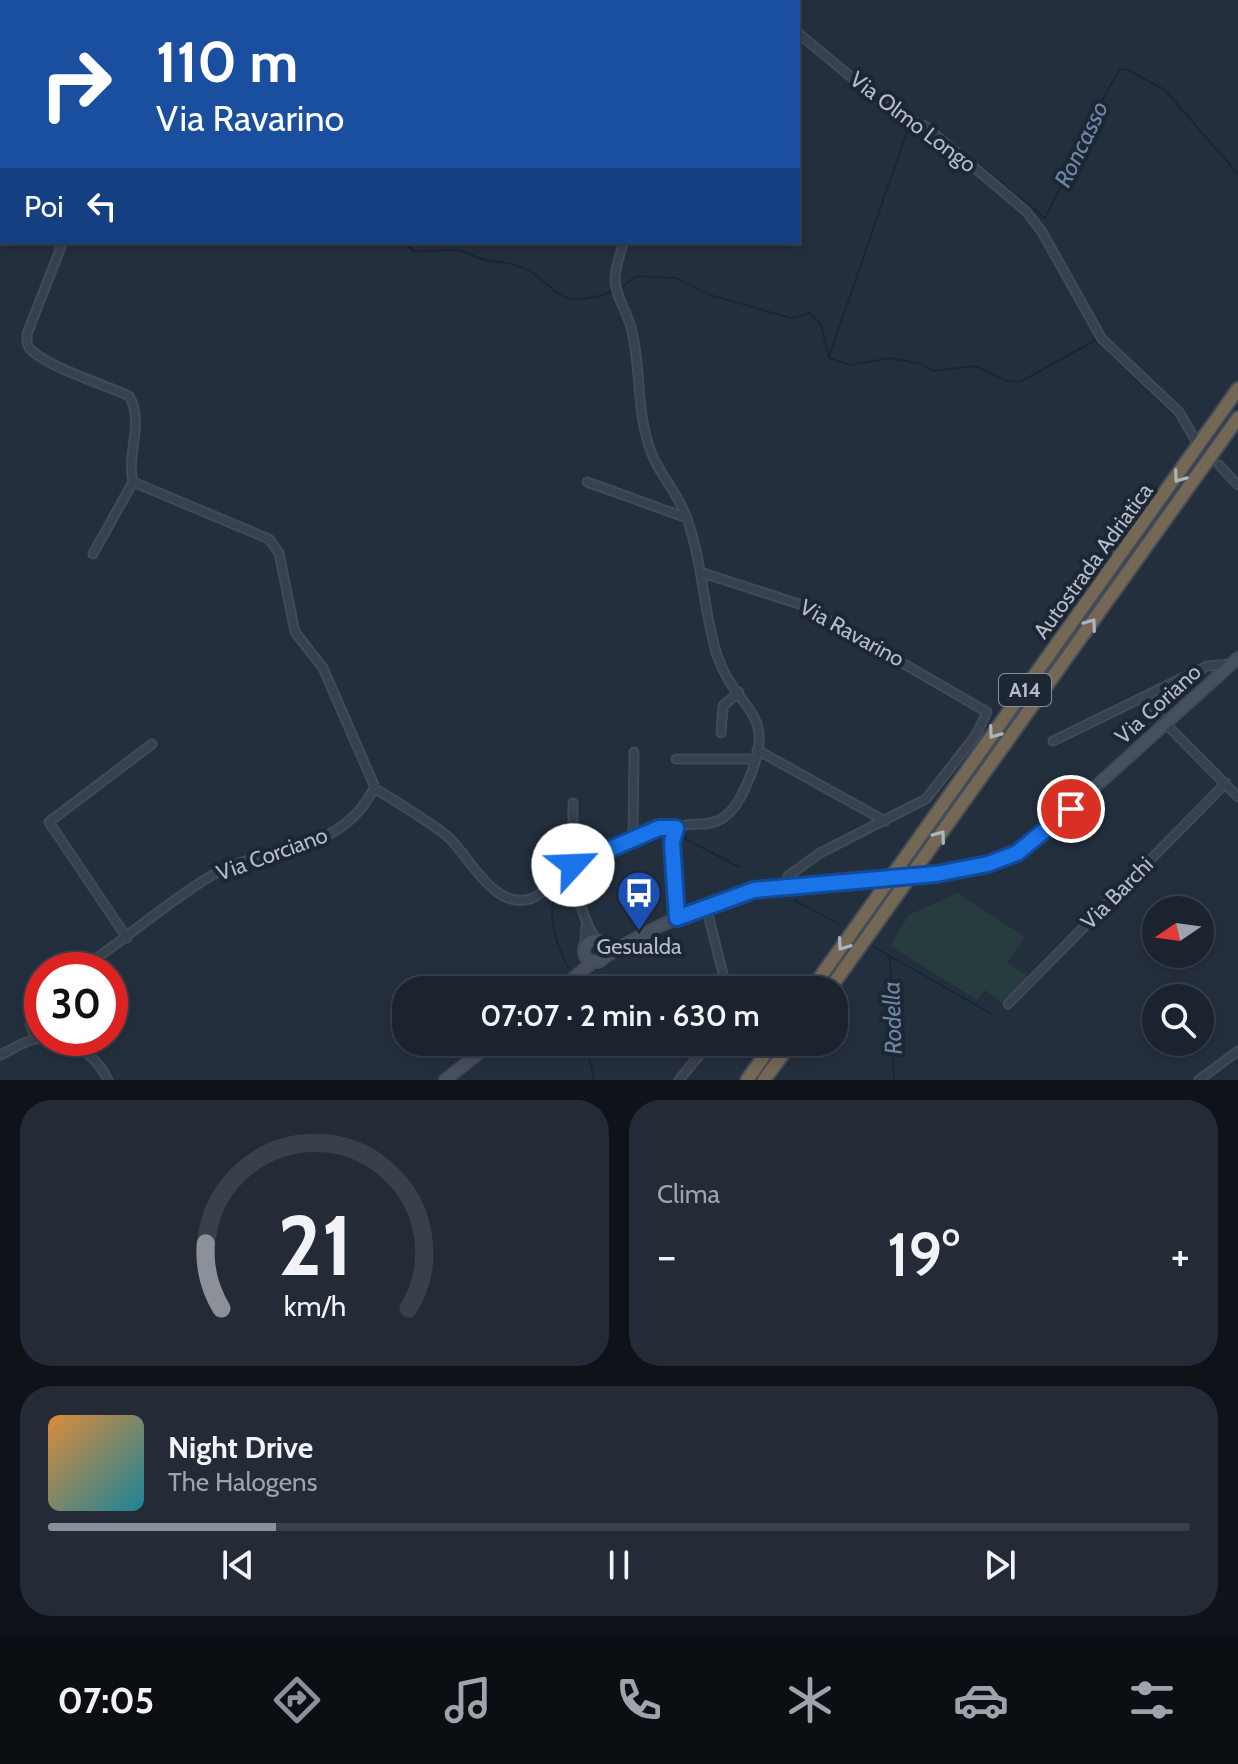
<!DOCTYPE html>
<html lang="it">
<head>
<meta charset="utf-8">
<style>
	:root { --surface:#1b232e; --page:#242b36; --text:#f1f3f6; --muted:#a0a4aa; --line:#39404a; --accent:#8c9099 }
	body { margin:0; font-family:Cabin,sans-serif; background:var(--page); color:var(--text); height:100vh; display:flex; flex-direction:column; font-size:30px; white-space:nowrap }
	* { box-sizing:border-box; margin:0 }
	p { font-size:26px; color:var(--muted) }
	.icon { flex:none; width:44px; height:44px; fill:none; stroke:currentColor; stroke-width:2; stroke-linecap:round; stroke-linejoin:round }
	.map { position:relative; height:1080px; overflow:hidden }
	.side { display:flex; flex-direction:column; gap:20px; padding:20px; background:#0f1319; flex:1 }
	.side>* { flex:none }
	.hud { position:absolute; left:0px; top:0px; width:800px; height:244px; box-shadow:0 4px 12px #0003,0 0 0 2px var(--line); background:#1a4fa0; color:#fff; overflow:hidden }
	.needle { width:52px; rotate:257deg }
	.tools { position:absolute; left:1142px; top:896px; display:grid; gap:16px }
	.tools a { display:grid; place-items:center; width:72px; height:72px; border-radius:50%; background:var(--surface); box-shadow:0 4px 12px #0003,0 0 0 2px var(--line); font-size:40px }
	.speed { position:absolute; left:24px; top:952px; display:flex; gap:16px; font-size:40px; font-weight:700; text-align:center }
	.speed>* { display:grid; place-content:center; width:104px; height:104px; border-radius:50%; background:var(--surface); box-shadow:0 4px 12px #0003,0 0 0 2px var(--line); line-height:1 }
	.speed .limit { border:12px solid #d22; background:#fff; color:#111 }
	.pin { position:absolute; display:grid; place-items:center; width:68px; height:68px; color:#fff; margin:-34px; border:4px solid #fff; border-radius:50%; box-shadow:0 2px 8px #0007 }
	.me { position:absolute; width:88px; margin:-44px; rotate:65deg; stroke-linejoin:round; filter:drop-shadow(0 0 6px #0008) }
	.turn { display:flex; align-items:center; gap:28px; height:168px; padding:0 24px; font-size:36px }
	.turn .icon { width:104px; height:104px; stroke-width:2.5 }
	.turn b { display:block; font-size:56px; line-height:68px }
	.then { display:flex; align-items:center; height:76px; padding:0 24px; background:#0003; gap:16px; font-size:30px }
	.big { font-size:60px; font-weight:600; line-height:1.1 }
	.side .widget { flex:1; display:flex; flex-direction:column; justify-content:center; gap:12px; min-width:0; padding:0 28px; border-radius:32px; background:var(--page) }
	.side .dial { align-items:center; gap:0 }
	.dial svg { height:208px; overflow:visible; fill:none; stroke:var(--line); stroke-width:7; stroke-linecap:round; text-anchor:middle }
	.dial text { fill:var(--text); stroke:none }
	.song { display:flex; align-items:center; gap:24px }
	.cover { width:96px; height:96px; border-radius:12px; background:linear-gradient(135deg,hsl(30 70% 55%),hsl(190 70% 35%)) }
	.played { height:8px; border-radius:4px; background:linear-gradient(90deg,var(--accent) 20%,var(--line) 20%) }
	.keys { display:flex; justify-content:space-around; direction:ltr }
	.heat { display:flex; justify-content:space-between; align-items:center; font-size:44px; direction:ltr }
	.side .tiles { flex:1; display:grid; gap:20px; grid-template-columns:1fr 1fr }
	.widget:last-child { grid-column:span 2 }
	.trip { position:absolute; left:392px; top:976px; width:456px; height:80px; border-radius:32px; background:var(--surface); box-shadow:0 4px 12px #0003,0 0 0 2px var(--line); font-weight:600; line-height:80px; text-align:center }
	.menu { display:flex; height:128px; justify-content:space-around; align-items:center; background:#0b0e12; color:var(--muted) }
	.menu .icon { width:56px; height:56px }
	.menu .selected { color:var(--accent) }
	.menu b { font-size:36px; color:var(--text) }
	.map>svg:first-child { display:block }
	.green { fill:#263c3f }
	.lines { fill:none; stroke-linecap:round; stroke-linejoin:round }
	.stream { stroke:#17263c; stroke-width:2 }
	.street-casing { stroke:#414a57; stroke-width:11 }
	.secondary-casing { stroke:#414a57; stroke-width:14 }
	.highway-casing { stroke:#434c59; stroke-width:16 }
	.street { stroke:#38414e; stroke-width:7 }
	.secondary { stroke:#465061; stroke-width:10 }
	.highway { stroke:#746855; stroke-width:12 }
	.secondary-bridge-casing { stroke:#414a57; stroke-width:14; stroke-linecap:butt }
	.secondary-bridge { stroke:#465061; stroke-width:10 }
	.oneway { stroke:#aeb4bd }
	.route-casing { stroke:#114b97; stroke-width:20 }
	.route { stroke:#1a73e8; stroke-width:14 }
	.labels { text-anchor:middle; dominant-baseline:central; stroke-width:8; stroke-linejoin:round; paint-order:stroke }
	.shield { fill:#1d2633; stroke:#878f9c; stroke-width:2 }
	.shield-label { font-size:20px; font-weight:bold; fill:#b4bcc9 }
	.street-label { font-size:22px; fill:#b4bcc9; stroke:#1d2633 }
	.poi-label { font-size:22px; fill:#b4bcc9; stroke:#1d2633 }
	.water-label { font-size:24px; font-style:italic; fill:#6d86a8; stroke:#1d2633 }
</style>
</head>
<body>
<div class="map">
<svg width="1238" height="1080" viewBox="0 0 1238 1080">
	<rect width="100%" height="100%" fill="#242f3e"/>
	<path class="green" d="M 958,893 L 1025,937 L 1007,962 L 1030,978 L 1005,1005 L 985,990 L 977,1000 L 890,946 L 909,915 Z"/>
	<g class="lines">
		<path class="stream" d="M 546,0 L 557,2
			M 920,117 L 1045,218 L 1111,84 L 1120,70 L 1126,69 L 1165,90 L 1238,174
			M 0,120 L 2,120
			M 403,242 L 414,251 C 429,252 444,249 458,250 C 466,251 474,257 482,259 C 492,262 502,262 512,264 C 561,278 547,315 612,292
			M 621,289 L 635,276 L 676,278 L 710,295 L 791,318 L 810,313 L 821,325 L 829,358 L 850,365 L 890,358 L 921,364 L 934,371 L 975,366 L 1007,381 L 1020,382 L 1096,340 L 1178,419
			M 829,357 L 907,131
			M 1223,463 L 1238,478
			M 680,836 L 739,867
			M 588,868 L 668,835
			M 558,885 C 546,915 554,939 568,968
			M 794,900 L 839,924
			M 872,946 L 992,1014
			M 890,957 L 894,1080
			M 573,986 L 574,990
			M 586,1042 L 594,1080"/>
		<g class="street-casing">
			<path id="street" d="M 759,0 L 761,2
				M 145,2 L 145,0
				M 690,2 L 693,0
				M 798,33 L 896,114 L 925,126 L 1026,211 L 1042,232 L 1102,339 L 1179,412 L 1196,441
				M 0,208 L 2,208
				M 63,242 L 27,334 C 27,341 26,346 32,351 C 55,370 101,383 129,396 C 145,422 126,453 133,482 L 269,539 L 279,553 L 295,632 L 323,668 L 374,785
				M 624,242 C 620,253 616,266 615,278 C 615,294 625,309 630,324 C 643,368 634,418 655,461 C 665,481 680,497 687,519 C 703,563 703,610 717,655 C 738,716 781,708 746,786 C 720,847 688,810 672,834 L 677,918
				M 1219,465 L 1238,485
				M 587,482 L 687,518
				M 93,554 L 133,482
				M 703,573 L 802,605 L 987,712 L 976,735 L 926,799 L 820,853 L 788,876
				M 1145,697 L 1166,724 L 1238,797
				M 721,733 L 723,706 L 739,692
				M 1053,741 L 1207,666 L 1231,664
				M 757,750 L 885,821
				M 676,759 L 755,759
				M 379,791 C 402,805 425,819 446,835 C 469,854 492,910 530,899 C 546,894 557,873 573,865 L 659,828 L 676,828
				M 573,803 C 573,851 570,898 596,940
				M 633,837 L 634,752
				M 706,906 L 727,990
				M 127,938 L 49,822 L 152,744
				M 585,946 L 586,926
				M 80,970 C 124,940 165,904 209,877 C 264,843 336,858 372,792
				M 1008,1004 L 1226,783
				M 36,1039 L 30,1024 L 42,1002
				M 0,1055 C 11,1050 23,1042 35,1039 C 65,1033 96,1054 108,1080
				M 679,1080 L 710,1042
				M 1199,1080 L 1238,1051"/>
		</g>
		<g class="secondary-casing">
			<path id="secondary" d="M 936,874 C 977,868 1009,858 1043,834 L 1238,658
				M584 951a11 11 0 1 1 22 0a11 11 0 1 1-22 0Z
				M 603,958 C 667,917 738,888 814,883
				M 559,990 L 594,961
				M 445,1080 L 493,1042"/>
		</g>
		<g class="highway-casing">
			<path id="highway" d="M 811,990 L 1238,389
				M 829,990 L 1238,418
				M 747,1080 L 774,1042
				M 764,1080 L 792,1042"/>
		</g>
		<use href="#street" class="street"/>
		<use href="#secondary" class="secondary"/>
		<use href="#highway" class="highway"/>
		<g class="secondary-bridge-casing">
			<path id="secondary-bridge" d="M 814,883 L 936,874"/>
		</g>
		<use href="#secondary-bridge" class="secondary-bridge"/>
	</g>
	<defs><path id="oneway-chevron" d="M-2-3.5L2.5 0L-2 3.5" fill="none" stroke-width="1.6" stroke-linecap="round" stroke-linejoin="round" transform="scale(2)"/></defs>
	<g class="oneway">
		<use href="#oneway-chevron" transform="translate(1179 477) rotate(126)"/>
		<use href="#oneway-chevron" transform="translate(1091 624) rotate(-54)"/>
		<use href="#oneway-chevron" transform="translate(994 733) rotate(126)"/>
		<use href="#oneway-chevron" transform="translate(940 836) rotate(-54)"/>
		<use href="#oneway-chevron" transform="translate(843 945) rotate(125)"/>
	</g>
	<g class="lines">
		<g class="route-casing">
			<path id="route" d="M 573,865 L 659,828 L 676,828 L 672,842 L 677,918 L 754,890 L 936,874 L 988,864 L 1017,853 L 1071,809"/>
		</g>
		<use href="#route" class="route"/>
	</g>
	<defs>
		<g id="bus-pin" transform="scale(2.3)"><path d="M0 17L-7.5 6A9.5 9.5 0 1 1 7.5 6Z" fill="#1a4fb4" stroke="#1d2633"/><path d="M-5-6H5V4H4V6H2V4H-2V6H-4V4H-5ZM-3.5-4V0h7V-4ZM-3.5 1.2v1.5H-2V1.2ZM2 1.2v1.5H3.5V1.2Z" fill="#fff"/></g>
	</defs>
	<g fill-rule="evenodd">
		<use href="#bus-pin" x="639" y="893"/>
	</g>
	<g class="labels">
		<rect class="shield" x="999" y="674" width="52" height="32" rx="6"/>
		<g class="shield-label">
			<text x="1025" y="690">A14</text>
		</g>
		<g class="street-label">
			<text transform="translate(913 122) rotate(37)">Via Olmo Longo</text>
			<text transform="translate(1093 561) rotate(-54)">Autostrada Adriatica</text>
			<text transform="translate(852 633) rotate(29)">Via Ravarino</text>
			<text transform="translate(1158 704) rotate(-42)">Via Coriano</text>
			<text transform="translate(272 854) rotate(-20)">Via Corciano</text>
			<text transform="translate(1117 893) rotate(-45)">Via Barchi</text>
		</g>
		<g class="poi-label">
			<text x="639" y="946">Gesualda</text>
		</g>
		<g class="water-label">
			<text transform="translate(1081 144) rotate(-64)">Roncasso</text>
			<text transform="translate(892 1018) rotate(-92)">Rodella</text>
		</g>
	</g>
</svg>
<div class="tools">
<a><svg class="needle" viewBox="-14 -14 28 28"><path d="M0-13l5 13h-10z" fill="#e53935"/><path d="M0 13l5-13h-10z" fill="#a0a4aa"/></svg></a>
<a><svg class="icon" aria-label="search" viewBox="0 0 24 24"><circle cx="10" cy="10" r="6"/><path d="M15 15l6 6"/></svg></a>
</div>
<div class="speed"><div class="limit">30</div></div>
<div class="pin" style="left:1071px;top:809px;background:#d93025"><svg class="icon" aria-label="arrive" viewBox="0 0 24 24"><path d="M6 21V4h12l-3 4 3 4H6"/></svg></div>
<svg class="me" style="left:573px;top:865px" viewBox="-20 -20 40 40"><circle r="19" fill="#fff"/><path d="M0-13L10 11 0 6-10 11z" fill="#1a73e8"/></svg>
<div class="trip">07:07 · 2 min · 630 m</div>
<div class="hud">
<div class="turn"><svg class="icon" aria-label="right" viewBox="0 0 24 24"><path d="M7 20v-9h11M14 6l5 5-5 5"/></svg><div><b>110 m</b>Via Ravarino</div></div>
<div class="then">Poi<svg class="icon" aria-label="left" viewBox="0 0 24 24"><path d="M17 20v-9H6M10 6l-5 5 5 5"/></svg></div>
</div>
</div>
<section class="side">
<div class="tiles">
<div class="widget dial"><svg viewBox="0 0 100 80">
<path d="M14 69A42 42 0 1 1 86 69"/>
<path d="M14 69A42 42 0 0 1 8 44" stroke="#8c9099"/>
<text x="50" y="56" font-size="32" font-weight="700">21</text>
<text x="50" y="72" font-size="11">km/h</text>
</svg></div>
<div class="widget"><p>Clima</p>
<div class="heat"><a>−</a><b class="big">19°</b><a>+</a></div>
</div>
<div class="widget">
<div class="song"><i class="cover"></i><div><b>Night Drive</b><p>The Halogens</p></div></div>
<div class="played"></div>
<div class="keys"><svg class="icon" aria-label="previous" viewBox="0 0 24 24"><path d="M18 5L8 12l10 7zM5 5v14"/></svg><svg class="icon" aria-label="pause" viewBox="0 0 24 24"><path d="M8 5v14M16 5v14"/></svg><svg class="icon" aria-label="next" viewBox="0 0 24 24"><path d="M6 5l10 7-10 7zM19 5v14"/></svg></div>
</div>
</div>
</section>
<nav class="menu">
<b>07:05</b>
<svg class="icon selected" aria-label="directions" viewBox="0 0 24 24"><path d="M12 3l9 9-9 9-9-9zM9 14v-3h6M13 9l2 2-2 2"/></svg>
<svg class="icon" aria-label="music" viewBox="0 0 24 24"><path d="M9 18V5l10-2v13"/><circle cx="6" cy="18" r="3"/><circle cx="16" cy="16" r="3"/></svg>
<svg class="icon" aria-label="phone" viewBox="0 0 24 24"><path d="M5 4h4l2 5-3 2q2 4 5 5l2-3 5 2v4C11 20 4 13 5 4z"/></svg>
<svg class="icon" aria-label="climate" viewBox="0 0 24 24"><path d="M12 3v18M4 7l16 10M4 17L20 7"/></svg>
<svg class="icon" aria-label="car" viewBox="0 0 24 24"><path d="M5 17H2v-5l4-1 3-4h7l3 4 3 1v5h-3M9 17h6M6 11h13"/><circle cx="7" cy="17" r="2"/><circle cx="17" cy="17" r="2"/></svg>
<svg class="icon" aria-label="filters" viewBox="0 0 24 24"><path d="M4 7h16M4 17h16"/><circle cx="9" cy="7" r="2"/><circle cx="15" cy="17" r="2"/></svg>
</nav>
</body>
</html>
